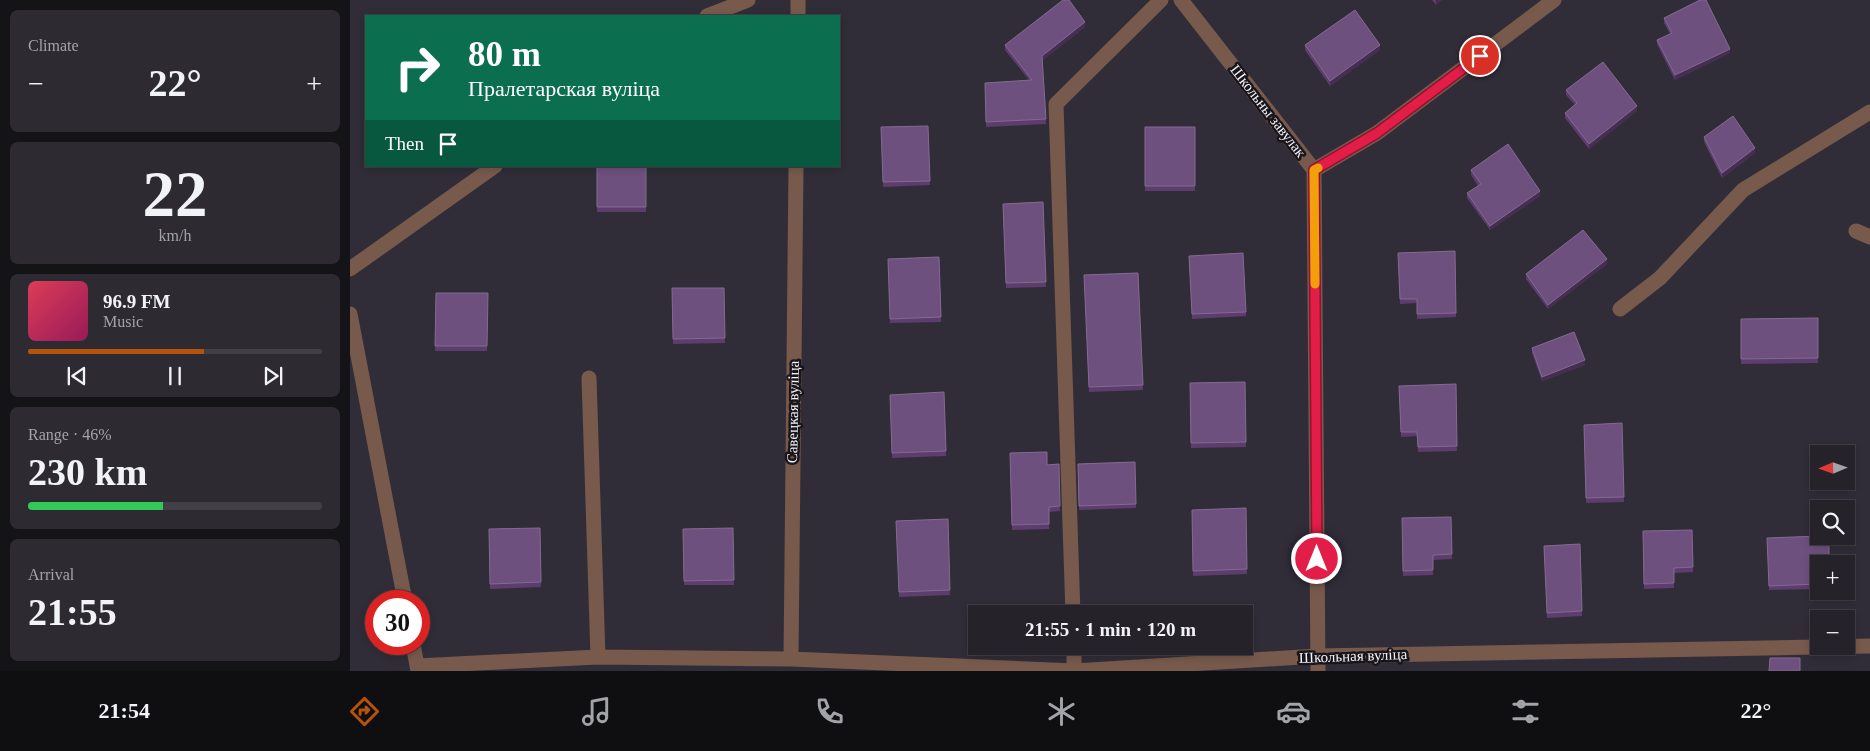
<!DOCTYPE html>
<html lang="en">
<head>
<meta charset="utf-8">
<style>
	:root { --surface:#25222a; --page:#2d2a32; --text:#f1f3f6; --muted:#a3a4a8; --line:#423f47; --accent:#b45309 }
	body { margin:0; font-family:Georgia,serif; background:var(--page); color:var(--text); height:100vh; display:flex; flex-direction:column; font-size:19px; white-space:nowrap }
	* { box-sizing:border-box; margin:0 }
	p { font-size:16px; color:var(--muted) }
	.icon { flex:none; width:28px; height:28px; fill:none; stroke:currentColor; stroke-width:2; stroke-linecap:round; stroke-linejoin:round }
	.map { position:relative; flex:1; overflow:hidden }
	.sheet { display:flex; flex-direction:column; gap:10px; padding:10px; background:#141317; width:350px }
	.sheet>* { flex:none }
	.guide { position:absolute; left:15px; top:15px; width:475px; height:152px; border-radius:0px; box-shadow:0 2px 8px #0003,0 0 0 1px var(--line); background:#0b6e4f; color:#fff; overflow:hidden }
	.needle { width:32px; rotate:268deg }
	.controls { position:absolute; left:1460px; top:445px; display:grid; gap:10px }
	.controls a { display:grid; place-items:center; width:45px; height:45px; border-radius:0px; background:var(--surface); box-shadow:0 2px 8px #0003,0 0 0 1px var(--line); font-size:25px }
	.speed { position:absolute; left:15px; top:590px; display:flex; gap:10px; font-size:25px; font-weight:700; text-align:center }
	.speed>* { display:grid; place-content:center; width:65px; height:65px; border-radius:50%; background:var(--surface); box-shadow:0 2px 8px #0003,0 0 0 1px var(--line); line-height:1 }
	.speed .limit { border:8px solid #d22; background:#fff; color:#111 }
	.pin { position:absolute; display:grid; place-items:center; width:42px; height:42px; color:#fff; margin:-21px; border:2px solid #fff; border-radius:50%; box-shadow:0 1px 5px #0007 }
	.me { position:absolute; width:55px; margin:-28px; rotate:0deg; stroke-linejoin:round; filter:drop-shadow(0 0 4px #0008) }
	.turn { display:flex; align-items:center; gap:18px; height:105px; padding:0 20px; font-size:22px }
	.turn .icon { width:65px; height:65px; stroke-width:2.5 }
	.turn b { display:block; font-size:35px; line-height:42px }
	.then { display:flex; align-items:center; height:48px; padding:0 20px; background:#0003; gap:10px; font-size:19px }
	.big { font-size:38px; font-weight:800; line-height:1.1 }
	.sheet .widget { flex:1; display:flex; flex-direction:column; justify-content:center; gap:8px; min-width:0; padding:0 18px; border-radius:8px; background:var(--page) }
	.sheet .dial { align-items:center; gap:0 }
	.dial b { font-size:65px; line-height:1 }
	.song { display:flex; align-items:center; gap:15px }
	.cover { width:60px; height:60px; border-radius:8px; background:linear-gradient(135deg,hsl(350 70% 55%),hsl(330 70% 35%)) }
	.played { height:5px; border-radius:2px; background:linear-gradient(90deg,var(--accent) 60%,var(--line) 60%) }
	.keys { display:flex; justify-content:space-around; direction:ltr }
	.heat { display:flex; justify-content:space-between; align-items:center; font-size:28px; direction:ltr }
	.charge { height:8px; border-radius:4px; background:linear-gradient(90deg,#34c759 46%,var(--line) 0) }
	.trip { position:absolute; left:618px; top:605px; width:285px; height:50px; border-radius:0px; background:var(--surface); box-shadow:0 2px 8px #0003,0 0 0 1px var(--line); font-weight:800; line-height:50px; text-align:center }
	.tab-bar { display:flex; height:80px; justify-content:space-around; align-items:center; background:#0f0e11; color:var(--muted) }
	.tab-bar .icon { width:35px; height:35px }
	.tab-bar .current { color:var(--accent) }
	.tab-bar b { font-size:22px; color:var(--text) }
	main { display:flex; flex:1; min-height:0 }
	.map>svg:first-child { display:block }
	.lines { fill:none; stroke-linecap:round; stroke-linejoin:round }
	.minor { stroke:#775a4c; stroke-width:15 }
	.wall { fill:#5d3d6e }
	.shaded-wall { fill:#452e52 }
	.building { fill:#6e507e; stroke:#836a91 }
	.route-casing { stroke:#92132f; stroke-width:12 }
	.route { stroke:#e11d48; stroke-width:9 }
	.slow { stroke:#f59e0b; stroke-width:9 }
	.labels { text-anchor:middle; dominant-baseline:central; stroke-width:5; stroke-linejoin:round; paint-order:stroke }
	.street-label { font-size:15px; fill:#f5f2fa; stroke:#18161b }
</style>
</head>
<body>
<main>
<section class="sheet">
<div class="widget"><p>Climate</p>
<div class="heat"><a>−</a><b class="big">22°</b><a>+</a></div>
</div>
<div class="widget dial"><b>22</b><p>km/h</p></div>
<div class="widget">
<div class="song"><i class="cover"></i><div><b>96.9 FM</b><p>Music</p></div></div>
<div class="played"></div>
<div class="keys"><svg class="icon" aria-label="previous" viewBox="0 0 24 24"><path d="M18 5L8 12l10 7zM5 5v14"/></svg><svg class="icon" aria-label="pause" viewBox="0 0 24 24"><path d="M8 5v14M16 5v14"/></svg><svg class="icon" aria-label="next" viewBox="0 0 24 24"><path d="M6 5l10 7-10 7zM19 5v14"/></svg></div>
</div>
<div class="widget"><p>Range · 46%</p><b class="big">230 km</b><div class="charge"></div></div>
<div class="widget"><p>Arrival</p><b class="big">21:55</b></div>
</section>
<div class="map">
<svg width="1520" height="671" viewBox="0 0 1520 671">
	<rect width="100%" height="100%" fill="#312d38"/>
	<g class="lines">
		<path class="minor" d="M 831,0 L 964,170 L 968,671
			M 357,16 L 398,0
			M 448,16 L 448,0
			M 964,170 L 1027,133 L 1204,0
			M 1506,231 L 1520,237
			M 0,269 L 145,166
			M 1270,309 L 1310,278 L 1393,190 L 1520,112
			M 0,314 L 55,601
			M 239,378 L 248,657
			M 723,614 L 706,104 L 811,0
			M 63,644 L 68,671
			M 724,646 L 724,671
			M 441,659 L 446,166
			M 67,666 L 248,657 L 441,659 L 724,671 L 968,656 L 1520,646"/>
	</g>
	<path class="wall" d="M 1082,0 L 1092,0 L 1086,5 Z
		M 1314,18 L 1380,53 L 1325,80 L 1307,44 L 1307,40 L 1320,34 L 1314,23 Z
		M 735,27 L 692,61 L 696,124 L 636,127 L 635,83 L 679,80 L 655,50 L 655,45 Z
		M 955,45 L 1030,50 L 980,86 L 955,50 Z
		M 1216,90 L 1287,111 L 1239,149 L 1215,118 L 1215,113 L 1225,105 L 1216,95 Z
		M 578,126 L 580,185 L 533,187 L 531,127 Z
		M 795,127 L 845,127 L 845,191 L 795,191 Z
		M 1354,137 L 1405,153 L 1372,178 L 1354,142 Z
		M 247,166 L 296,166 L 296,212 L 247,212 Z
		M 1121,170 L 1190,196 L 1140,230 L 1117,198 L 1117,193 L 1128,186 L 1121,175 Z
		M 693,202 L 696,287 L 656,288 L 653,204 Z
		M 1105,251 L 1106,317 L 1067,319 L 1067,303 L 1050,304 L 1048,253 Z
		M 893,253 L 896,316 L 842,319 L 839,256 Z
		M 589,257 L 591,322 L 540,323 L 538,259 Z
		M 1257,264 L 1198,309 L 1176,279 L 1176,274 Z
		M 788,273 L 793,390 L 739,392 L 734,275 Z
		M 322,288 L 374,288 L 375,343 L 323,344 Z
		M 86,293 L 138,293 L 137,351 L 85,351 Z
		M 1468,318 L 1468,363 L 1391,364 L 1391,319 Z
		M 1182,348 L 1235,365 L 1192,381 L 1182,353 Z
		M 895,382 L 896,447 L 841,448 L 840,383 Z
		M 1106,384 L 1107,451 L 1068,452 L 1067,436 L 1051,437 L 1049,386 Z
		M 594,392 L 596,456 L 542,458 L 540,395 Z
		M 1272,423 L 1274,502 L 1236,503 L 1234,425 Z
		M 660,453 L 697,465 L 709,464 L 710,511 L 699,512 L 699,529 L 662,530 Z
		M 785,462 L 786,508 L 729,510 L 728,464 Z
		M 896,508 L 897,574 L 843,576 L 842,510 Z
		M 1101,517 L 1102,559 L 1083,560 L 1083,575 L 1053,576 L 1052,518 Z
		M 598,519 L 600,595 L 549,597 L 546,521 Z
		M 190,528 L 191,587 L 140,589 L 139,529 Z
		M 383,528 L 384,585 L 334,585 L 333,529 Z
		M 1293,531 L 1343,567 L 1343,572 L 1324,573 L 1324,588 L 1294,589 Z
		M 1417,538 L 1469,564 L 1469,589 L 1419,590 Z
		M 1230,544 L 1232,616 L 1197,618 L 1194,546 Z"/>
	<path class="shaded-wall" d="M 1086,0 L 1092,0 L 1086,5 Z
		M 735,22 L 735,27 L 692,61 L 692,56 Z
		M 1030,45 L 1030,50 L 980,86 L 980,81 Z
		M 1380,49 L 1380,53 L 1325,80 L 1325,75 Z
		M 1287,106 L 1287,111 L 1239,149 L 1239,144 Z
		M 1405,148 L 1405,153 L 1372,178 L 1372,173 Z
		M 1190,191 L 1190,196 L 1140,230 L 1140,226 Z
		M 1257,259 L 1257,264 L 1198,309 L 1198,305 Z
		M 1235,360 L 1235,365 L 1192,381 L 1192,377 Z"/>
	<path class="building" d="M 713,0 L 719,0 L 735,22 L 692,56 L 696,119 L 636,122 L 635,83 L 682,80 L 655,45 Z
		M 1350,0 L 1356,0 L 1380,49 L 1325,75 L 1307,40 L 1322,33 L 1314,18 Z
		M 1005,10 L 1030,45 L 980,81 L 955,45 Z
		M 1253,62 L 1287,106 L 1239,144 L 1215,113 L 1227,103 L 1216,90 Z
		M 1383,116 L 1405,148 L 1372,173 L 1354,137 Z
		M 578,126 L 580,181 L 533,182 L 531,127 Z
		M 795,127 L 845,127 L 845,186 L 795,186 Z
		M 1158,144 L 1190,191 L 1140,226 L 1117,193 L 1131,184 L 1121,170 Z
		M 247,166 L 296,166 L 296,207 L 247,207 Z
		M 693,202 L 696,282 L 656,283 L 653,204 Z
		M 1233,230 L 1257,259 L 1198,305 L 1176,274 Z
		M 1105,251 L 1106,313 L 1067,314 L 1067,299 L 1050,299 L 1048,253 Z
		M 893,253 L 896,312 L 842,314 L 839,256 Z
		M 589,257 L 591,317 L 540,319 L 538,259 Z
		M 788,273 L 793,385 L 739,387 L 734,275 Z
		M 322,288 L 374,288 L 375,338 L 323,339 Z
		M 86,293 L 138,293 L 137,346 L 85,346 Z
		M 1468,318 L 1468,358 L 1391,359 L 1391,319 Z
		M 1224,332 L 1235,360 L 1192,377 L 1182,348 Z
		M 895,382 L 896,442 L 841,443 L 840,383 Z
		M 1106,384 L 1107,446 L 1068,447 L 1067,432 L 1051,432 L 1049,386 Z
		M 594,392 L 596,451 L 542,453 L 540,395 Z
		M 1272,423 L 1274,497 L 1236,498 L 1234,425 Z
		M 697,452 L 697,465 L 709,464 L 710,506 L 699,507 L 699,524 L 662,525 L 660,453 Z
		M 785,462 L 786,504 L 729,506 L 728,464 Z
		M 896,508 L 897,569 L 843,571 L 842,510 Z
		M 1101,517 L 1102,554 L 1083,555 L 1083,570 L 1053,571 L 1052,518 Z
		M 598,519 L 600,590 L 549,592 L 546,521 Z
		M 190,528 L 191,582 L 140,584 L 139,529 Z
		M 383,528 L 384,580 L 334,581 L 333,529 Z
		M 1342,530 L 1343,567 L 1324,568 L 1324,583 L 1294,584 L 1293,531 Z
		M 1469,536 L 1479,536 L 1479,564 L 1469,564 L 1469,584 L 1419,586 L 1417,538 Z
		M 1230,544 L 1232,611 L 1197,613 L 1194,546 Z
		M 1420,658 L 1450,658 L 1450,671 L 1419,671 Z"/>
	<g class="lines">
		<g class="route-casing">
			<path id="route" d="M 967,559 L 964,170 L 1027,133 L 1130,56"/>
		</g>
		<use href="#route" class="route"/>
		<path class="slow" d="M 965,284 L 964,170 L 968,168"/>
	</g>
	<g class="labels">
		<g class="street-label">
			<text transform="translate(918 111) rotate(52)">Школьны завулак</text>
			<text transform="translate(443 412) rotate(-89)">Савецкая вуліца</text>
			<text transform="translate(1003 656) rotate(-2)">Школьная вуліца</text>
		</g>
	</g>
</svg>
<div class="controls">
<a><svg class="needle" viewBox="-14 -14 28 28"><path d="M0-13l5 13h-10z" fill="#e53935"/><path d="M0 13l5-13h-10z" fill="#a3a4a8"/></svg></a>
<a><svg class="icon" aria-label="search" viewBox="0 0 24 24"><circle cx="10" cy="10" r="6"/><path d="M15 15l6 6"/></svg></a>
<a>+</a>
<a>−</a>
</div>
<div class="speed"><div class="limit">30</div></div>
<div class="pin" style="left:1130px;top:56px;background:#d93025"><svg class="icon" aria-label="arrive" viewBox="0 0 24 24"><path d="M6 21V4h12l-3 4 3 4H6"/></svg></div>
<svg class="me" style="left:967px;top:559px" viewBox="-20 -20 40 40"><circle r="17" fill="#e11d48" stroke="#fff" stroke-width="3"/><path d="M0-11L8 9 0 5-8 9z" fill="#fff"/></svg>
<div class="trip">21:55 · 1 min · 120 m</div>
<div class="guide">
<div class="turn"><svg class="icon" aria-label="right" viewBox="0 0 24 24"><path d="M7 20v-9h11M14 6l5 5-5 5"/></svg><div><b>80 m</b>Пралетарская вуліца</div></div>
<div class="then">Then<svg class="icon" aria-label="arrive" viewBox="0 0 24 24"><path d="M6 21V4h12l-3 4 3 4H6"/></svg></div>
</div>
</div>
</main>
<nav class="tab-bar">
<b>21:54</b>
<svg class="icon current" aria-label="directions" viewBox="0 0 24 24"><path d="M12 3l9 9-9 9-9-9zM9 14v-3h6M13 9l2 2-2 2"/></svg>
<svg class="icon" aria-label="music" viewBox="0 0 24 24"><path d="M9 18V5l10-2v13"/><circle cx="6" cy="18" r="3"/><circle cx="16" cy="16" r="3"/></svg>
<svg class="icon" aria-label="phone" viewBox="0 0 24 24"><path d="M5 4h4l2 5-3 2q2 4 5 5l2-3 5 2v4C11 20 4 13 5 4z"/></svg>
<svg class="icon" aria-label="climate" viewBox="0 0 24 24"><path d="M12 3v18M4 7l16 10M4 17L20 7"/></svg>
<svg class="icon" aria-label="car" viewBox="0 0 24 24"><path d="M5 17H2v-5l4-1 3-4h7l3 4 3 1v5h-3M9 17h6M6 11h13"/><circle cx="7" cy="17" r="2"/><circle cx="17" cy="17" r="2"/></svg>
<svg class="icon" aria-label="filters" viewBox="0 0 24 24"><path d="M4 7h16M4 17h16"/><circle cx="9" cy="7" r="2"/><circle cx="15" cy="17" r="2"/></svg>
<b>22°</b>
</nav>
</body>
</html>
